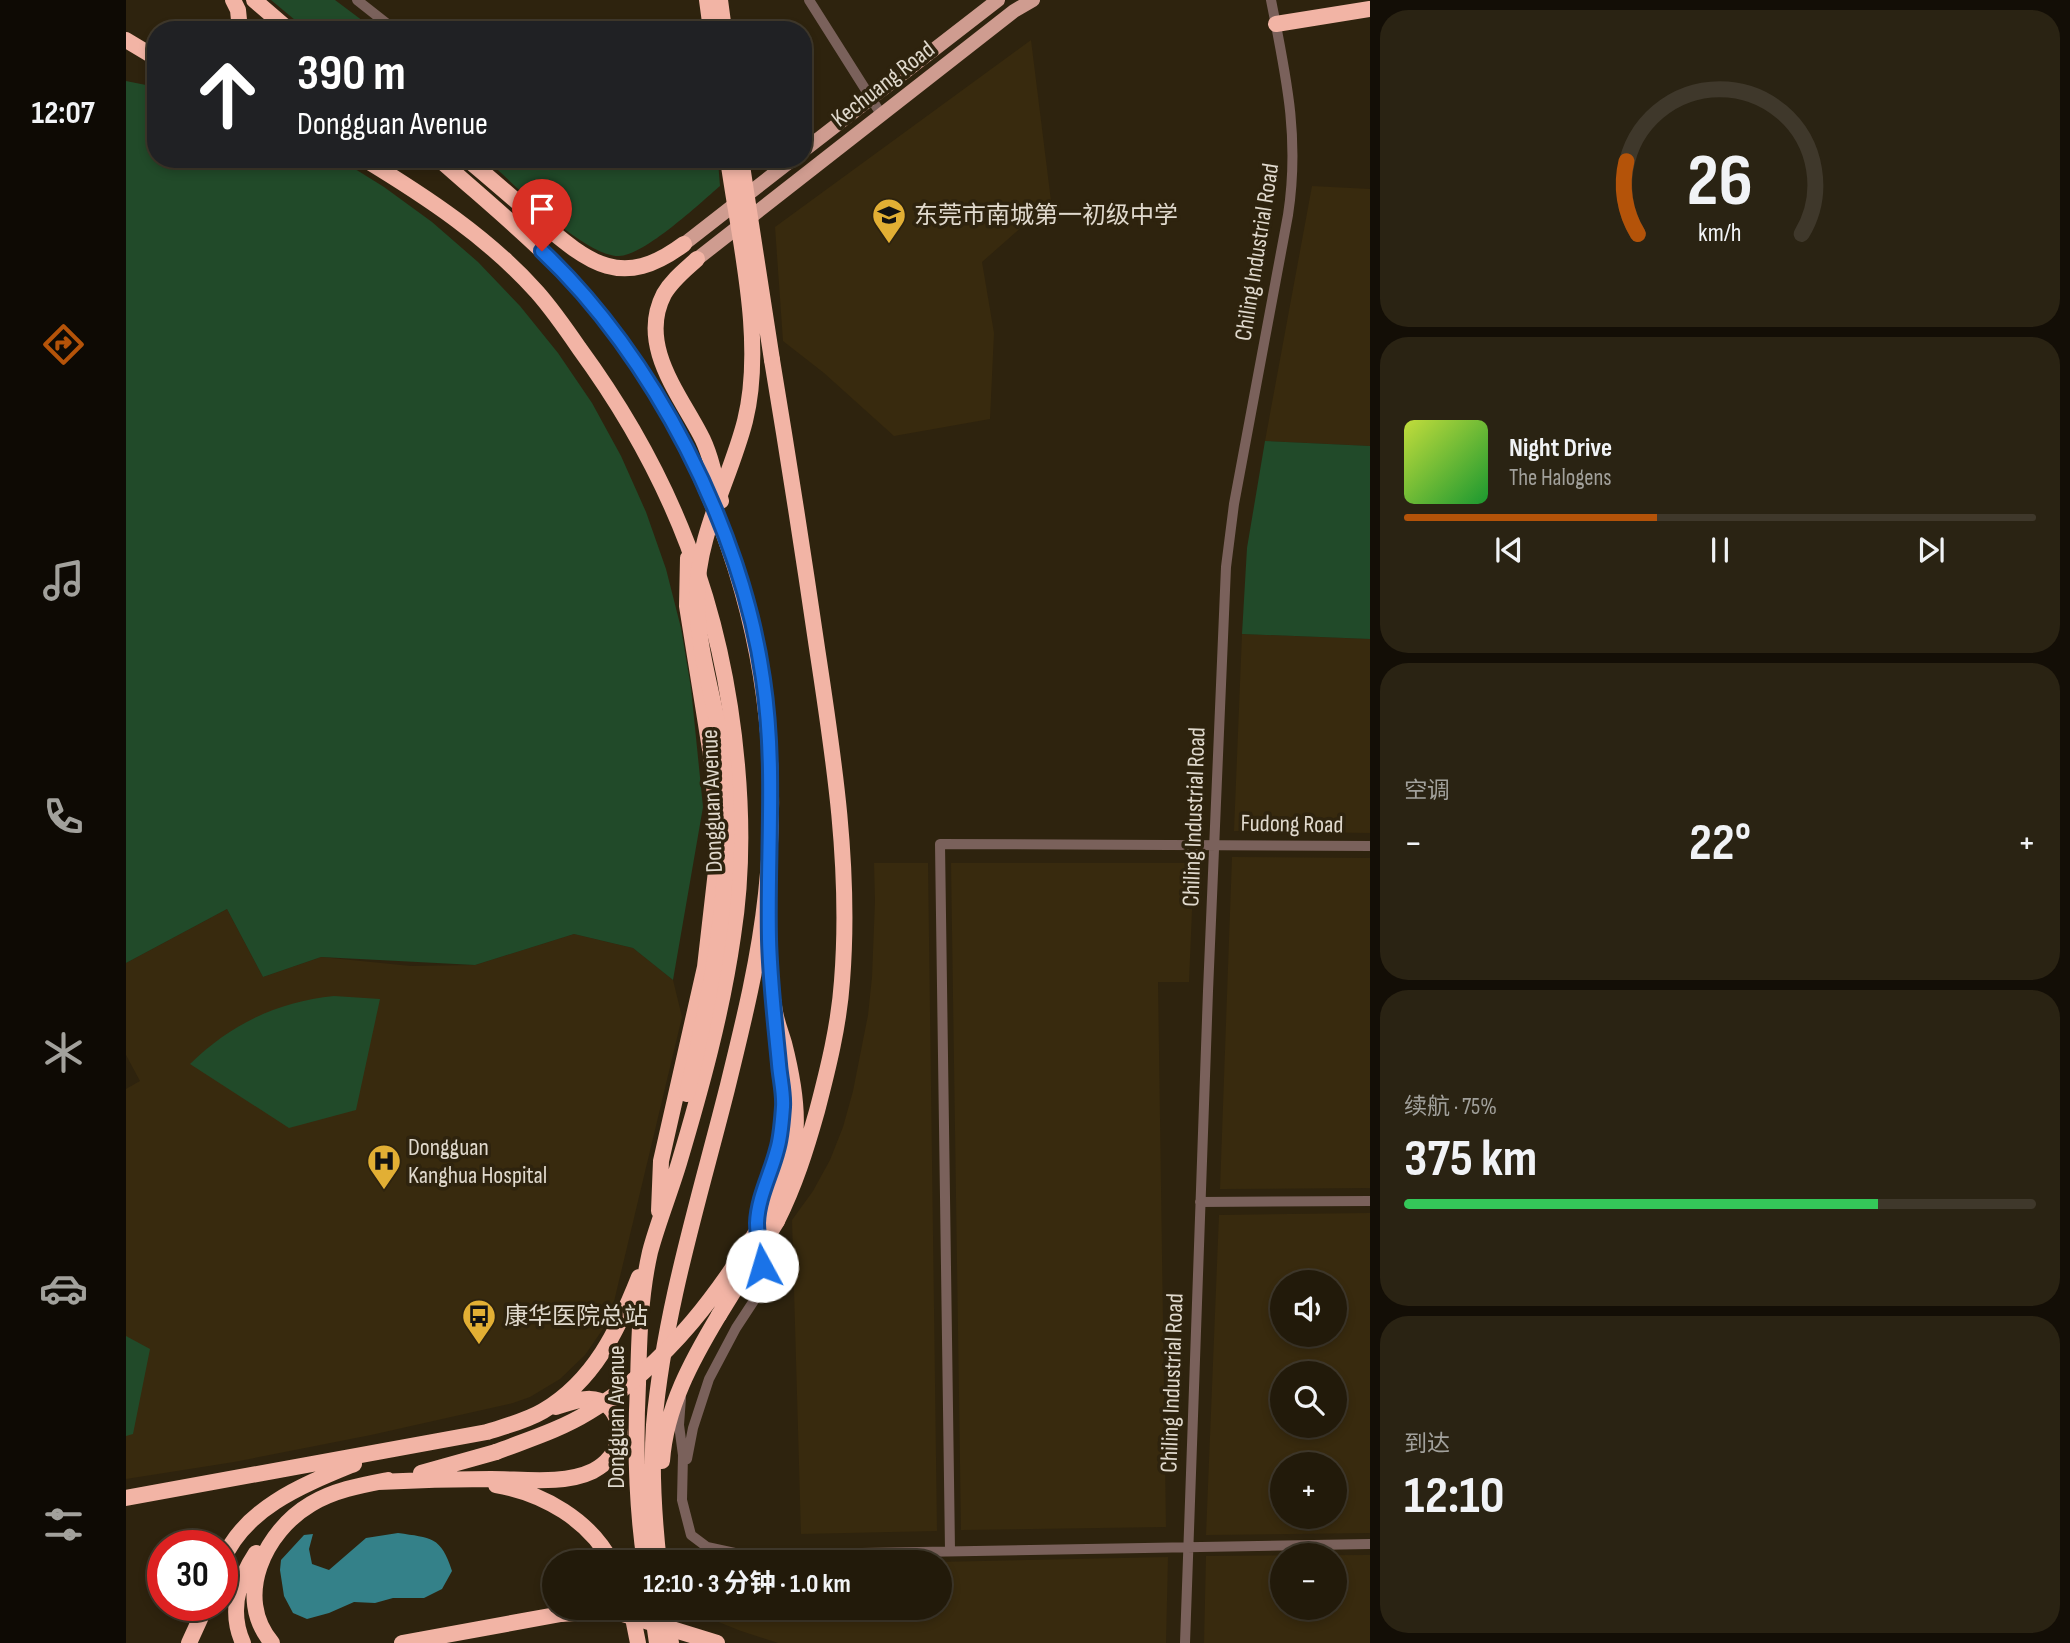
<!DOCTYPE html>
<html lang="zh">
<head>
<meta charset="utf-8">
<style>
	:root { --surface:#221a0a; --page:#2a2313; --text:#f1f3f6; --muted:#a2a19c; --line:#3f382b; --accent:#b45309 }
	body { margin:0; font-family:"Sofia Sans Condensed","Noto Sans SC",sans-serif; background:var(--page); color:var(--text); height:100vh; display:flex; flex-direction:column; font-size:26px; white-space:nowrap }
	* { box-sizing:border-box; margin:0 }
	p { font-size:23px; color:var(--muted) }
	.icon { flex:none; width:38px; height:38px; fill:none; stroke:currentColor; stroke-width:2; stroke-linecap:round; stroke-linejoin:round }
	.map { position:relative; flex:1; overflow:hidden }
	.details { display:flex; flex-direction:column; gap:10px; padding:10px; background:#130e06; width:700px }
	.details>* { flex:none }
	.top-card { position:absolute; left:21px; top:21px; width:665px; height:147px; border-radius:28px; box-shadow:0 4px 10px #0003,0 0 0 2px var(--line); background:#202124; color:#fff; overflow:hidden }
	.controls { position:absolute; left:1144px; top:1270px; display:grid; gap:14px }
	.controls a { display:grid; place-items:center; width:77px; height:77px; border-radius:50%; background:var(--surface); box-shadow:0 4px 10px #0003,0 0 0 2px var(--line); font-size:35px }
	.speed { position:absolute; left:21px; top:1530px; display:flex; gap:14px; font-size:35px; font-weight:700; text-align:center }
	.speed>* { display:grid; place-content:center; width:91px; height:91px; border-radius:50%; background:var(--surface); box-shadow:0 4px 10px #0003,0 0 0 2px var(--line); line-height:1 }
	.speed .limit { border:10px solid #d22; background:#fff; color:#111 }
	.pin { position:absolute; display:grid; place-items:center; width:60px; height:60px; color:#fff; margin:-72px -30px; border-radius:50% 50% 50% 0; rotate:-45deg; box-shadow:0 0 7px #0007 }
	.pin .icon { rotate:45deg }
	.me { position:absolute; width:77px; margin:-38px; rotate:354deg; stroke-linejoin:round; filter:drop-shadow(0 0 5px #0008) }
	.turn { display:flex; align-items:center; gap:24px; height:147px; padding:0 35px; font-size:32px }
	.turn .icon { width:91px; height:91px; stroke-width:2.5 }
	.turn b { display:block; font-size:49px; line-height:60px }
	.big { font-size:52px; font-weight:700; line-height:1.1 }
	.details .tile { flex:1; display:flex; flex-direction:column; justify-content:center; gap:10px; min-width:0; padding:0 24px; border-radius:28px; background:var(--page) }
	.details .dial { align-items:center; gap:0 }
	.dial svg { height:182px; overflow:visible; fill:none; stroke:var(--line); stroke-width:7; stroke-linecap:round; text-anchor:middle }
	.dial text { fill:var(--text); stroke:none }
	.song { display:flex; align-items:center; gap:21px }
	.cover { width:84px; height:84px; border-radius:10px; background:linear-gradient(135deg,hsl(70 70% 55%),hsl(130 70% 35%)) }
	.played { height:7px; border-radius:4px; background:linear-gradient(90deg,var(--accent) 40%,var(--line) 40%) }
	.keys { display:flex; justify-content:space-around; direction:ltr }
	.heat { display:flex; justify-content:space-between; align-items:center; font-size:38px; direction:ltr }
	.charge { height:10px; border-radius:5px; background:linear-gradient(90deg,#34c759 75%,var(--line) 0) }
	.trip { position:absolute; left:416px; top:1550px; width:410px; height:70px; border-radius:35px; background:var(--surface); box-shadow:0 4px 10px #0003,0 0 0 2px var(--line); font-weight:700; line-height:70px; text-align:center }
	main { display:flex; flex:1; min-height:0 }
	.dock { display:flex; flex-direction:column; width:126px; justify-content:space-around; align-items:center; background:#0e0a04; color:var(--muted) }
	.dock .icon { width:49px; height:49px }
	.dock .on { color:var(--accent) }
	.dock b { font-size:32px; color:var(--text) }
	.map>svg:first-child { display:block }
	.built { fill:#382a0e; fill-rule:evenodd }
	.green { fill:#214a29 }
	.water { fill:#348189 }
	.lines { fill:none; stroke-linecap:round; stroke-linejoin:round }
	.highway-tunnel { stroke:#493e2b; stroke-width:16; stroke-dasharray:16 8; stroke-linecap:butt }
	.minor { stroke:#7a615b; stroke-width:10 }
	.major { stroke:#cf9c90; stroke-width:14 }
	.highway { stroke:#f2b4a5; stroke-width:16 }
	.highway-bridge { stroke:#f2b4a5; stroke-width:16 }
	.route-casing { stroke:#114b97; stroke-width:18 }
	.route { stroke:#1a73e8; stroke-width:12 }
	.labels { text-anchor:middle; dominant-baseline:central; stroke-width:7; stroke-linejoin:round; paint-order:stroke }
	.street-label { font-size:24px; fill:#e0d9cd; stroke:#2e230e }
	.poi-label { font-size:24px; fill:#e0d9cd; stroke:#2e230e; text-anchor:start }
</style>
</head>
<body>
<main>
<nav class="dock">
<b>12:07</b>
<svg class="icon on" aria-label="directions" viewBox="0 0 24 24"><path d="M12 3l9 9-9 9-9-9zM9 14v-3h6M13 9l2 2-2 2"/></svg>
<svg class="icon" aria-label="music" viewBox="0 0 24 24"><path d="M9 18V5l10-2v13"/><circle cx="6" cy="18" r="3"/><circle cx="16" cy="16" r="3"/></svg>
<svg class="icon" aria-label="phone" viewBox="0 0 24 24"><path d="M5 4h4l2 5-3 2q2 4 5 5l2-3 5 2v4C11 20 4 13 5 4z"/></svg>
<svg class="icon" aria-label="climate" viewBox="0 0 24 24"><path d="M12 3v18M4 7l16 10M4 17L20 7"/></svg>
<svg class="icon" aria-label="car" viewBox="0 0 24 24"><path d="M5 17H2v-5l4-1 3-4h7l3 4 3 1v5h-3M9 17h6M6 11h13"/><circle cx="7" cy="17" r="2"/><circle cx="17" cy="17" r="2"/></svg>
<svg class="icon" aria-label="filters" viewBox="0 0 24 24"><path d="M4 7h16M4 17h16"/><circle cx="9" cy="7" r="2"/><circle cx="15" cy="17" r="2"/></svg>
</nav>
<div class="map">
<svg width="1244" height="1643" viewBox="0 0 1244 1643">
	<rect width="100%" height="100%" fill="#2e230e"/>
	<path class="built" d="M 905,40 L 925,201 L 856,262 L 868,333 L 864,419 L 768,436 L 698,373 L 657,341 L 649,227 Z
		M 1186,186 L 1244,189 L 1244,446 L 1139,441 Z
		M 1116,634 L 1244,639 L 1244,833 L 1108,831 Z
		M 1106,857 L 1244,858 L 1244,1188 L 1094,1189 Z
		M 748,863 L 802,863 L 811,1531 L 675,1534 L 666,1220 L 687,1191 L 704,1160 L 717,1127 L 727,1091 L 742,1015 L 746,977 L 749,901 Z
		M 825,863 L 1068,863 L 1063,982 L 1032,982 L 1040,1527 L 835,1530 Z
		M 101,909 L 137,977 L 195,957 L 285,966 L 349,965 L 448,934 L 507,948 L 547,980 L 556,1017 L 486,1310 L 479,1326 L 459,1355 L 434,1379 L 404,1397 L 387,1403 L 245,1435 L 108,1462 L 0,1479 L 0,1089 L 14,1081 L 0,1055 L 0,963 Z
		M 1244,1213 L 1244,1533 L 1080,1535 L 1093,1215 ZM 1157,1283 L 1209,1283 L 1209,1335 L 1157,1335 ZM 1157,1374 L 1209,1374 L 1209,1426 L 1157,1426 ZM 1157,1465 L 1209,1465 L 1209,1517 L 1157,1517 Z
		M 1244,1555 L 1244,1643 L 1078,1643 L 1080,1556 ZM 1157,1556 L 1209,1556 L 1209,1608 L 1157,1608 Z
		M 1042,1557 L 1040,1643 L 652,1643 L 615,1631 L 560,1609 L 814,1608 L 814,1563 L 762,1563 Z"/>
	<path class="green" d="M 145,0 L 209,0 L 249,30 L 181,30 Z
		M 0,81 L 30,87 L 30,159 L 213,159 L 258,187 L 306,222 L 352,262 L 394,306 L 432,353 L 466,403 L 495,456 L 520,512 L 540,569 L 555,628 L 565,688 L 577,807 L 547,980 L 507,948 L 448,934 L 349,965 L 195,957 L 137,977 L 101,909 L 0,963 Z
		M 360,159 L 585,159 L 585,162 L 592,161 L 594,186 C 573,204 519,255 493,256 C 458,257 387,183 360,159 Z
		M 1139,441 L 1244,446 L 1244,639 L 1116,634 L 1121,548 Z
		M 208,996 L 254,999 L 230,1110 L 163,1128 L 64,1064 C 105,1024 151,1002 208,996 Z
		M 0,1336 L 24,1349 L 7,1434 L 0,1436 Z"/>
	<path class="water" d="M 272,1533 C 305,1538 315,1536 326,1571 L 316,1589 L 298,1598 L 267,1598 L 249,1603 L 228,1602 L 203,1613 L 181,1619 L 167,1613 L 158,1596 L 154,1570 L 155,1560 L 178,1535 L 187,1534 L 183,1549 L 186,1564 L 203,1570 L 240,1538 Z"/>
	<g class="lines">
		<path class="highway-tunnel" d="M 74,1619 L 79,1605"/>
		<path class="minor" d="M 231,0 L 269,30
			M 683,0 L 755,114
			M 1074,1202 L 1244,1201
			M 632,1224 L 636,1191 L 652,1149 L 657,1105 L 651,1037
			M 555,1398 L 553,1425 L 557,1455 L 556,1500 L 565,1535 L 581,1547 L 618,1555 L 1244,1544
			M 561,1459 L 567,1428 L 583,1379 L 610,1328 L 631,1296 L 636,1266 L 634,1247
			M 824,1550 L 814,844 L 1244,846
			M 1059,1643 L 1082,991 L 1100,567 L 1108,504 L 1162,215 C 1174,137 1160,76 1145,0"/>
		<path class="major" d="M 677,151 L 872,0
			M 558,244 L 667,159
			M 571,259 L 888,11 L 907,0"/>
		<path class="highway" d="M 107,0 L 112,10 L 114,30
			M 128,0 L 163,30
			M 581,0 L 585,30
			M 594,0 L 598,30
			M 1150,24 L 1244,9
			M 0,40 L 30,58
			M 238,159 C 299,196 363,238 411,292 C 426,309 440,329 453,348 C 546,475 597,607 611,765 C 616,821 616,879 607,936 C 596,1013 575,1089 553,1163 C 544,1193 532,1222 524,1252 C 514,1296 513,1340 512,1384 C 509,1444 510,1503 519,1563
			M 313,159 C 370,210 431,258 478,319 C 607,485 663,685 640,894 C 633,960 617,1024 601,1089 C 573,1200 538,1311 528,1425 C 525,1470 528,1518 533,1563
			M 341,159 C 365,179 388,199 411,219 C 463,263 495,291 558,244
			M 571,259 C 559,270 546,280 538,294 C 512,344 552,392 574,434 C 585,454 589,479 595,501
			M 646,360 C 662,456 677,552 691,648 C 708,759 725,869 716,981 C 713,1025 702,1069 691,1111 C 680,1150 669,1185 651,1221
			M 643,926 C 643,955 644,984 649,1012 C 651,1023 655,1033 658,1043 C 674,1106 677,1146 647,1205
			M 533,1211 L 535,1161 L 579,967 L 590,871 L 588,774 L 561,606 L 562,558
			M 536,1461 C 540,1407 566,1360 593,1315
			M 295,1473 L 370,1452
			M 252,1482 C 290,1480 327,1479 365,1479 C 397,1479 438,1485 467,1471 C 480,1464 490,1453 493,1438 C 495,1432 492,1423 490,1417 C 477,1390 453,1399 430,1407
			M 370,1485 C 417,1493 464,1520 486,1563
			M 0,1498 L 361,1432 C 380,1426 400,1421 417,1411 C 468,1381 492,1330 513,1277
			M 96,1562 C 118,1508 177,1485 228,1464
			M 505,1608 L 512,1643
			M 526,1608 L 531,1643
			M 539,1608 L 545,1643
			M 63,1643 L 74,1619
			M 117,1643 C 103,1612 112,1580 130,1553
			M 146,1643 C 107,1597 139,1531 185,1504 C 208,1490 236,1485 262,1480
			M 276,1643 L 435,1614"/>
		<path class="highway-bridge" d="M 615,159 L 646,360
			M 561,1094 C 589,976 611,867 595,744 C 588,696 571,648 571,599 C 570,536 604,480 619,421 C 639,341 613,240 602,159
			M 593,1315 L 651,1221
			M 370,1452 C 401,1440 434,1430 463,1412 C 543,1364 597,1288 644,1210
			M 435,1614 L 477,1611 L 497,1614 L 591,1643"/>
	</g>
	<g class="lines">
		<g class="route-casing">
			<path id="route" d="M 416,251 C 527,355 616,529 637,679 C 650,765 641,852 643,939 C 644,981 649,1022 653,1064 C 654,1078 658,1093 657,1107 C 656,1120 655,1137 651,1150 C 645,1174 632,1197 631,1223 C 631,1237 635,1252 636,1266"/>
		</g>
		<use href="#route" class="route"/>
	</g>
	<defs>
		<g id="school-pin" transform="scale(1.75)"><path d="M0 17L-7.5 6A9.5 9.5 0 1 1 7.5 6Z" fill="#e2af34" stroke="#2e230e"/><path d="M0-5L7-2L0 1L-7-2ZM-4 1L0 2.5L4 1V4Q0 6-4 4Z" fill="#111"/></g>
		<g id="hospital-pin" transform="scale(1.75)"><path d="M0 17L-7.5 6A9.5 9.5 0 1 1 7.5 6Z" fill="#e2af34" stroke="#2e230e"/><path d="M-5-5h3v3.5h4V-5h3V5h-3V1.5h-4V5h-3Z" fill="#111"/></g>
		<g id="bus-pin" transform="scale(1.75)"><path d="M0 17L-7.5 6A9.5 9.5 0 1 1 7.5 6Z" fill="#e2af34" stroke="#2e230e"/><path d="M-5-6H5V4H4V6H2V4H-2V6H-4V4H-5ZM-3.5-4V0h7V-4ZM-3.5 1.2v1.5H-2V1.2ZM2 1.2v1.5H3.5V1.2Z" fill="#111"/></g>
	</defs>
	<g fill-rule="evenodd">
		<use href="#school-pin" x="763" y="215"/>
		<use href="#hospital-pin" x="258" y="1161"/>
		<use href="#bus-pin" x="353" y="1316"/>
	</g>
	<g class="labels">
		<g class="street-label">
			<text transform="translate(757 84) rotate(-38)">Kechuang Road</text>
			<text transform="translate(1131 252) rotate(-81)">Chiling Industrial Road</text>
			<text transform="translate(586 801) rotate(-92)">Dongguan Avenue</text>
			<text transform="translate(1068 817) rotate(-88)">Chiling Industrial Road</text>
			<text transform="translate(1166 824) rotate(1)">Fudong Road</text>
			<text transform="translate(1046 1383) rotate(-88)">Chiling Industrial Road</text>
			<text transform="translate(490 1417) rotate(-90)">Dongguan Avenue</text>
		</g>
		<g class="poi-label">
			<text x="788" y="215">东莞市南城第一初级中学</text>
			<text x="282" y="1147">Dongguan<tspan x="282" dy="28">Kanghua Hospital</tspan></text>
			<text x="378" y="1316">康华医院总站</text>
		</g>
	</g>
</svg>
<div class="controls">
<a><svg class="icon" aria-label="sound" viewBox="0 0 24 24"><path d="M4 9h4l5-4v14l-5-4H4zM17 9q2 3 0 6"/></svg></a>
<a><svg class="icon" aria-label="search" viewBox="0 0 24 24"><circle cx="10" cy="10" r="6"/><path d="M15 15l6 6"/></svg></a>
<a>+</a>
<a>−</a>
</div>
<div class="speed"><div class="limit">30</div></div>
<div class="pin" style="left:416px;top:251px;background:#d93025"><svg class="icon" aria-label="arrive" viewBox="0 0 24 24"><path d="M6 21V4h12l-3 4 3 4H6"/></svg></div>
<svg class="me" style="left:636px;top:1266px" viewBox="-20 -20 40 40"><circle r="19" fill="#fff"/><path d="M0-13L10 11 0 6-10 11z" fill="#1a73e8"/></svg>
<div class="trip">12:10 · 3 分钟 · 1.0 km</div>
<div class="top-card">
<div class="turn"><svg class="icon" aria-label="ahead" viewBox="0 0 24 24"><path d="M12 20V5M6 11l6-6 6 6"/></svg><div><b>390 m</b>Dongguan Avenue</div></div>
</div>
</div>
<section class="details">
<div class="tile dial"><svg viewBox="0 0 100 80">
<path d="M14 69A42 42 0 1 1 86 69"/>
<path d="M14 69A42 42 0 0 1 9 37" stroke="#b45309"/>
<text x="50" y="56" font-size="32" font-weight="700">26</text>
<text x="50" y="72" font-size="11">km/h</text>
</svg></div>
<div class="tile">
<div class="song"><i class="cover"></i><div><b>Night Drive</b><p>The Halogens</p></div></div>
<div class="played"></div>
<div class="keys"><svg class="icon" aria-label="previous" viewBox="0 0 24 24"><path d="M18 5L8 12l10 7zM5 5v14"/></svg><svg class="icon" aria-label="pause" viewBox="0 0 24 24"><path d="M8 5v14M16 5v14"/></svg><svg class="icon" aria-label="next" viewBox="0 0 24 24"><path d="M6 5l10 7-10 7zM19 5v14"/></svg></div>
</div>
<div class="tile"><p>空调</p>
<div class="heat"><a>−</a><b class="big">22°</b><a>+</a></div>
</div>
<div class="tile"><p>续航 · 75%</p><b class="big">375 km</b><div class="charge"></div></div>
<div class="tile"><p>到达</p><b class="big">12:10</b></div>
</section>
</main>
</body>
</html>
